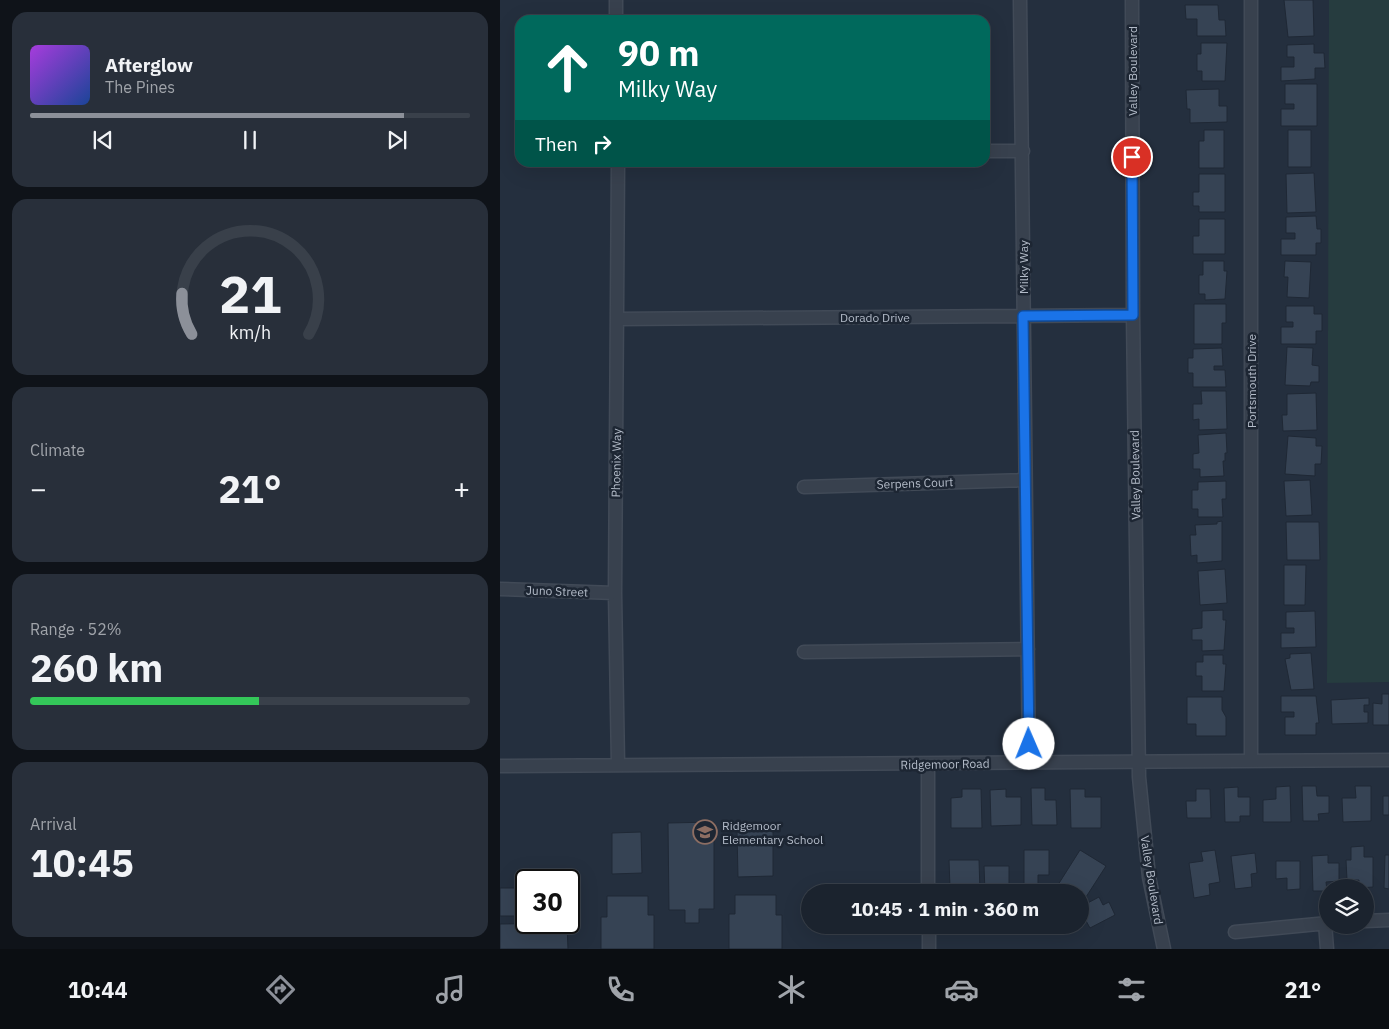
<!DOCTYPE html>
<html lang="en">
<head>
<meta charset="utf-8">
<style>
	:root { --surface:#1b232e; --page:#282f3a; --text:#f1f3f6; --muted:#a0a4aa; --line:#39404a; --accent:#8c9099 }
	body { margin:0; font-family:"IBM Plex Sans",sans-serif; background:var(--page); color:var(--text); height:100vh; display:flex; flex-direction:column; font-size:19px; white-space:nowrap }
	* { box-sizing:border-box; margin:0 }
	p { font-size:16px; color:var(--muted) }
	.icon { flex:none; width:28px; height:28px; fill:none; stroke:currentColor; stroke-width:2; stroke-linecap:round; stroke-linejoin:round }
	.map { position:relative; flex:1; overflow:hidden }
	.panel { display:flex; flex-direction:column; gap:12px; padding:12px; background:#0f1319; width:500px }
	.panel>* { flex:none }
	.top-card { position:absolute; left:15px; top:15px; width:475px; height:152px; border-radius:15px; box-shadow:0 5px 20px #0002,0 0 0 1px var(--line); background:#00695c; color:#fff; overflow:hidden }
	.tools { position:absolute; left:819px; top:879px; display:grid; gap:10px }
	.tools a { display:grid; place-items:center; width:55px; height:55px; border-radius:50%; background:var(--surface); box-shadow:0 5px 20px #0002,0 0 0 1px var(--line); font-size:25px }
	.speed { position:absolute; left:15px; top:869px; display:flex; gap:10px; font-size:25px; font-weight:700; text-align:center }
	.speed>* { display:grid; place-content:center; width:65px; height:65px; border-radius:50%; background:var(--surface); box-shadow:0 5px 20px #0002,0 0 0 1px var(--line); line-height:1 }
	.speed .limit { border:2px solid #111; border-radius:8px; background:#fff; color:#111 }
	.pin { position:absolute; display:grid; place-items:center; width:42px; height:42px; color:#fff; margin:-21px; border:2px solid #fff; border-radius:50%; box-shadow:0 1px 5px #0007 }
	.me { position:absolute; width:55px; margin:-28px; rotate:359deg; stroke-linejoin:round; filter:drop-shadow(0 0 4px #0008) }
	.turn { display:flex; align-items:center; gap:18px; height:105px; padding:0 20px; font-size:22px }
	.turn .icon { width:65px; height:65px; stroke-width:2.5 }
	.turn b { display:block; font-size:35px; line-height:42px }
	.then { display:flex; align-items:center; height:48px; padding:0 20px; background:#0003; gap:10px; font-size:19px }
	.big { font-size:38px; font-weight:700; line-height:1.1 }
	.panel .card { flex:1; display:flex; flex-direction:column; justify-content:center; gap:8px; min-width:0; padding:0 18px; border-radius:15px; background:var(--page) }
	.panel .dial { align-items:center; gap:0 }
	.dial svg { height:130px; overflow:visible; fill:none; stroke:var(--line); stroke-width:7; stroke-linecap:round; text-anchor:middle }
	.dial text { fill:var(--text); stroke:none }
	.song { display:flex; align-items:center; gap:15px }
	.cover { width:60px; height:60px; border-radius:8px; background:linear-gradient(135deg,hsl(280 70% 55%),hsl(220 70% 35%)) }
	.played { height:5px; border-radius:2px; background:linear-gradient(90deg,var(--accent) 85%,var(--line) 85%) }
	.keys { display:flex; justify-content:space-around; direction:ltr }
	.heat { display:flex; justify-content:space-between; align-items:center; font-size:28px; direction:ltr }
	.charge { height:8px; border-radius:4px; background:linear-gradient(90deg,#34c759 52%,var(--line) 0) }
	.trip { position:absolute; left:301px; top:884px; width:288px; height:50px; border-radius:25px; background:var(--surface); box-shadow:0 5px 20px #0002,0 0 0 1px var(--line); font-weight:700; line-height:50px; text-align:center }
	.tabs { display:flex; height:80px; justify-content:space-around; align-items:center; background:#0b0e12; color:var(--muted) }
	.tabs .icon { width:35px; height:35px }
	.tabs .current { color:var(--accent) }
	.tabs b { font-size:22px; color:var(--text) }
	main { display:flex; flex:1; min-height:0 }
	.map>svg:first-child { display:block }
	.green { fill:#263c3f }
	.building { fill:#364354; stroke:#1f2835 }
	.lines { fill:none; stroke-linecap:round; stroke-linejoin:round }
	.minor-casing { stroke:#414a57; stroke-width:15 }
	.minor { stroke:#38414e; stroke-width:12 }
	.route-casing { stroke:#114b97; stroke-width:12 }
	.route { stroke:#1a73e8; stroke-width:9 }
	.labels { text-anchor:middle; dominant-baseline:central; stroke-width:5; stroke-linejoin:round; paint-order:stroke }
	.street-label { font-size:12px; fill:#b4bcc9; stroke:#1d2633 }
	.poi-label { font-size:12px; fill:#b4bcc9; stroke:#1d2633; text-anchor:start }
</style>
</head>
<body>
<main>
<section class="panel">
<div class="card">
<div class="song"><i class="cover"></i><div><b>Afterglow</b><p>The Pines</p></div></div>
<div class="played"></div>
<div class="keys"><svg class="icon" aria-label="previous" viewBox="0 0 24 24"><path d="M18 5L8 12l10 7zM5 5v14"/></svg><svg class="icon" aria-label="pause" viewBox="0 0 24 24"><path d="M8 5v14M16 5v14"/></svg><svg class="icon" aria-label="next" viewBox="0 0 24 24"><path d="M6 5l10 7-10 7zM19 5v14"/></svg></div>
</div>
<div class="card dial"><svg viewBox="0 0 100 80">
<path d="M14 69A42 42 0 1 1 86 69"/>
<path d="M14 69A42 42 0 0 1 8 44" stroke="#8c9099"/>
<text x="50" y="56" font-size="32" font-weight="700">21</text>
<text x="50" y="72" font-size="11">km/h</text>
</svg></div>
<div class="card"><p>Climate</p>
<div class="heat"><a>−</a><b class="big">21°</b><a>+</a></div>
</div>
<div class="card"><p>Range · 52%</p><b class="big">260 km</b><div class="charge"></div></div>
<div class="card"><p>Arrival</p><b class="big">10:45</b></div>
</section>
<div class="map">
<svg width="889" height="949" viewBox="0 0 889 949">
	<rect width="100%" height="100%" fill="#242f3e"/>
	<path class="green" d="M 829,0 L 889,0 L 889,682 L 827,683 Z"/>
	<path class="building" d="M 784,0 L 813,0 L 814,36 L 788,37 Z
		M 685,5 L 718,5 L 719,20 L 725,20 L 726,36 L 697,36 L 697,19 L 686,19 Z
		M 701,43 L 727,43 L 725,81 L 702,81 L 702,71 L 697,71 L 697,54 L 701,54 Z
		M 814,44 L 814,53 L 824,53 L 825,68 L 815,68 L 815,79 L 781,81 L 781,67 L 794,67 L 794,57 L 787,57 L 787,45 Z
		M 785,84 L 817,84 L 817,126 L 781,126 L 781,109 L 794,109 L 794,104 L 785,104 Z
		M 719,89 L 719,106 L 727,106 L 727,122 L 690,123 L 690,109 L 687,109 L 686,90 Z
		M 704,130 L 724,130 L 724,168 L 699,168 L 699,141 L 704,141 Z
		M 788,130 L 811,130 L 811,167 L 788,167 Z
		M 814,173 L 816,212 L 787,213 L 786,174 Z
		M 699,174 L 725,174 L 725,212 L 699,212 L 699,206 L 693,206 L 693,192 L 699,192 Z
		M 816,216 L 817,229 L 821,229 L 821,243 L 816,243 L 816,255 L 781,255 L 781,239 L 795,239 L 795,233 L 786,233 L 786,217 Z
		M 699,219 L 725,219 L 725,254 L 693,254 L 693,236 L 699,236 Z
		M 703,261 L 724,261 L 724,271 L 727,271 L 725,299 L 705,300 L 705,294 L 699,294 L 699,275 L 703,275 Z
		M 785,261 L 811,262 L 809,298 L 787,297 L 788,277 L 784,277 Z
		M 694,304 L 726,304 L 726,323 L 722,323 L 722,344 L 694,344 Z
		M 786,306 L 814,306 L 814,314 L 822,314 L 822,331 L 816,331 L 816,344 L 781,344 L 781,327 L 793,327 L 793,322 L 786,322 Z
		M 787,347 L 813,348 L 812,365 L 819,366 L 819,382 L 811,382 L 810,386 L 785,385 Z
		M 722,348 L 723,366 L 714,366 L 714,370 L 725,370 L 726,387 L 693,387 L 693,373 L 688,373 L 688,358 L 693,358 L 693,349 Z
		M 701,391 L 726,391 L 727,429 L 699,430 L 699,419 L 693,420 L 693,404 L 702,404 Z
		M 816,393 L 817,430 L 783,431 L 782,415 L 787,415 L 787,394 Z
		M 726,433 L 727,453 L 725,453 L 725,461 L 723,461 L 724,476 L 700,477 L 700,469 L 693,469 L 693,454 L 699,453 L 698,435 Z
		M 788,436 L 816,438 L 816,446 L 822,446 L 821,464 L 815,464 L 815,476 L 785,474 Z
		M 810,480 L 812,515 L 786,516 L 784,481 Z
		M 726,481 L 726,499 L 722,499 L 723,517 L 698,517 L 698,509 L 692,509 L 692,490 L 698,490 L 698,482 Z
		M 722,521 L 722,561 L 697,563 L 697,555 L 691,556 L 690,535 L 696,535 L 695,525 L 717,524 L 717,522 Z
		M 786,522 L 819,522 L 820,560 L 787,560 Z
		M 784,565 L 806,565 L 805,605 L 784,605 Z
		M 725,569 L 727,603 L 700,605 L 698,571 Z
		M 723,610 L 723,620 L 726,620 L 724,650 L 702,651 L 702,640 L 692,640 L 692,629 L 702,628 L 702,611 Z
		M 815,611 L 816,647 L 781,648 L 781,633 L 794,633 L 794,628 L 786,628 L 786,612 Z
		M 811,653 L 814,689 L 791,690 L 785,659 L 790,658 L 790,654 Z
		M 703,655 L 723,655 L 723,664 L 726,664 L 724,691 L 702,691 L 702,676 L 696,676 L 696,662 L 703,662 Z
		M 882,694 L 889,694 L 889,725 L 873,725 L 873,703 L 882,704 Z
		M 781,696 L 816,696 L 819,723 L 816,723 L 816,735 L 785,735 L 785,717 L 794,717 L 794,712 L 781,712 Z
		M 687,697 L 722,697 L 722,710 L 726,717 L 726,736 L 696,736 L 696,724 L 687,724 Z
		M 869,698 L 869,705 L 864,705 L 864,712 L 868,712 L 868,723 L 832,724 L 831,700 Z
		M 790,786 L 791,822 L 763,822 L 763,800 L 776,799 L 776,787 Z
		M 802,786 L 816,786 L 817,796 L 829,796 L 829,813 L 818,814 L 819,821 L 803,821 Z
		M 855,786 L 871,786 L 871,821 L 843,822 L 842,798 L 856,798 Z
		M 738,787 L 738,797 L 750,797 L 750,816 L 740,816 L 740,822 L 725,822 L 724,788 Z
		M 531,788 L 545,788 L 545,800 L 556,800 L 557,825 L 532,825 Z
		M 462,789 L 481,789 L 482,828 L 451,828 L 451,798 L 462,797 Z
		M 506,789 L 506,797 L 521,797 L 521,825 L 491,826 L 490,790 Z
		M 570,789 L 585,789 L 585,797 L 601,797 L 601,828 L 571,828 Z
		M 696,789 L 710,789 L 711,818 L 687,818 L 686,801 L 696,801 Z
		M 883,796 L 889,796 L 889,815 L 883,815 Z
		M 214,822 L 214,909 L 199,909 L 199,923 L 185,923 L 185,910 L 169,910 L 168,823 Z
		M 273,831 L 273,876 L 238,877 L 237,832 Z
		M 141,832 L 142,873 L 112,874 L 112,833 Z
		M 864,846 L 864,857 L 873,857 L 873,887 L 859,888 L 859,880 L 847,880 L 846,860 L 851,860 L 851,847 Z
		M 524,850 L 549,850 L 549,875 L 538,875 L 538,887 L 524,887 Z
		M 580,850 L 606,866 L 586,897 L 577,891 L 564,892 L 556,888 Z
		M 715,850 L 720,882 L 709,884 L 710,895 L 694,898 L 689,863 L 703,861 L 701,852 Z
		M 755,853 L 757,873 L 751,874 L 752,887 L 735,889 L 731,856 Z
		M 828,855 L 828,863 L 839,863 L 839,881 L 826,882 L 827,891 L 813,891 L 812,856 Z
		M 885,855 L 889,855 L 889,889 L 884,888 Z
		M 449,860 L 479,860 L 480,892 L 465,892 L 465,888 L 450,888 Z
		M 776,861 L 800,861 L 800,889 L 787,890 L 787,878 L 776,879 Z
		M 484,866 L 509,866 L 509,888 L 499,888 L 499,892 L 485,892 Z
		M 0,888 L 26,888 L 26,916 L 0,916 Z
		M 235,895 L 276,895 L 276,915 L 282,915 L 282,949 L 229,949 L 229,914 L 235,914 Z
		M 107,896 L 148,896 L 148,915 L 154,915 L 154,949 L 101,949 L 101,917 L 107,917 Z
		M 599,897 L 603,905 L 609,902 L 615,915 L 590,928 L 585,919 L 580,922 L 580,907 Z
		M 67,923 L 68,949 L 0,949 L 0,924 Z"/>
	<g class="lines">
		<g class="minor-casing">
			<path id="minor" d="M 116,0 L 116,20
				M 520,0 L 529,763
				M 632,0 L 633,315 L 639,777 L 649,877 L 664,949
				M 751,0 L 751,761
				M 485,151 L 523,151
				M 118,162 L 115,593 L 118,764
				M 117,319 L 633,315
				M 304,487 L 525,480
				M 0,589 L 115,593
				M 304,652 L 528,649
				M 428,764 L 428,892
				M 0,766 L 889,760
				M 865,921 L 889,920
				M 825,923 L 827,949
				M 429,925 L 429,949
				M 429,926 L 526,926
				M 735,932 L 828,923"/>
		</g>
		<use href="#minor" class="minor"/>
	</g>
	<g class="lines">
		<g class="route-casing">
			<path id="route" d="M 529,744 L 523,316 L 633,315 L 632,157"/>
		</g>
		<use href="#route" class="route"/>
	</g>
	<defs>
		<g id="school-ring" transform="scale(1.25)"><circle r="9.5" fill="#1d2633" stroke="#8d6e63" stroke-width="1.5"/><path d="M0-5L7-2L0 1L-7-2ZM-4 1L0 2.5L4 1V4Q0 6-4 4Z" fill="#8d6e63"/></g>
	</defs>
	<g fill-rule="evenodd">
		<use href="#school-ring" x="205" y="832"/>
	</g>
	<g class="labels">
		<g class="street-label">
			<text transform="translate(632 71) rotate(-90)">Valley Boulevard</text>
			<text transform="translate(523 267) rotate(-90)">Milky Way</text>
			<text x="375" y="317">Dorado Drive</text>
			<text transform="translate(751 381) rotate(-90)">Portsmouth Drive</text>
			<text transform="translate(116 463) rotate(-89)">Phoenix Way</text>
			<text transform="translate(635 475) rotate(-91)">Valley Boulevard</text>
			<text transform="translate(415 483) rotate(-2)">Serpens Court</text>
			<text transform="translate(57 591) rotate(2)">Juno Street</text>
			<text transform="translate(445 764) rotate(-1)">Ridgemoor Road</text>
			<text transform="translate(652 880) rotate(81)">Valley Boulevard</text>
		</g>
		<g class="poi-label">
			<text x="222" y="825">Ridgemoor<tspan x="222" dy="14">Elementary School</tspan></text>
		</g>
	</g>
</svg>
<div class="tools">
<a><svg class="icon" aria-label="layers" viewBox="0 0 24 24"><path d="M12 4l9 5-9 5-9-5zM3 14l9 5 9-5"/></svg></a>
</div>
<div class="speed"><div class="limit">30</div></div>
<div class="pin" style="left:632px;top:157px;background:#d93025"><svg class="icon" aria-label="arrive" viewBox="0 0 24 24"><path d="M6 21V4h12l-3 4 3 4H6"/></svg></div>
<svg class="me" style="left:529px;top:744px" viewBox="-20 -20 40 40"><circle r="19" fill="#fff"/><path d="M0-13L10 11 0 6-10 11z" fill="#1a73e8"/></svg>
<div class="trip">10:45 · 1 min · 360 m</div>
<div class="top-card">
<div class="turn"><svg class="icon" aria-label="ahead" viewBox="0 0 24 24"><path d="M12 20V5M6 11l6-6 6 6"/></svg><div><b>90 m</b>Milky Way</div></div>
<div class="then">Then<svg class="icon" aria-label="right" viewBox="0 0 24 24"><path d="M7 20v-9h11M14 6l5 5-5 5"/></svg></div>
</div>
</div>
</main>
<nav class="tabs">
<b>10:44</b>
<svg class="icon current" aria-label="directions" viewBox="0 0 24 24"><path d="M12 3l9 9-9 9-9-9zM9 14v-3h6M13 9l2 2-2 2"/></svg>
<svg class="icon" aria-label="music" viewBox="0 0 24 24"><path d="M9 18V5l10-2v13"/><circle cx="6" cy="18" r="3"/><circle cx="16" cy="16" r="3"/></svg>
<svg class="icon" aria-label="phone" viewBox="0 0 24 24"><path d="M5 4h4l2 5-3 2q2 4 5 5l2-3 5 2v4C11 20 4 13 5 4z"/></svg>
<svg class="icon" aria-label="climate" viewBox="0 0 24 24"><path d="M12 3v18M4 7l16 10M4 17L20 7"/></svg>
<svg class="icon" aria-label="car" viewBox="0 0 24 24"><path d="M5 17H2v-5l4-1 3-4h7l3 4 3 1v5h-3M9 17h6M6 11h13"/><circle cx="7" cy="17" r="2"/><circle cx="17" cy="17" r="2"/></svg>
<svg class="icon" aria-label="filters" viewBox="0 0 24 24"><path d="M4 7h16M4 17h16"/><circle cx="9" cy="7" r="2"/><circle cx="15" cy="17" r="2"/></svg>
<b>21°</b>
</nav>
</body>
</html>
